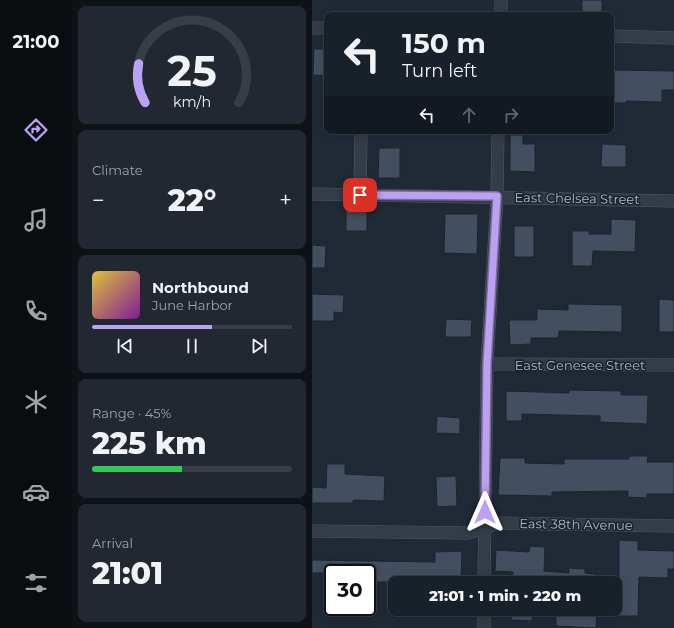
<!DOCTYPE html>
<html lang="en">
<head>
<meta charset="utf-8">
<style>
	:root { --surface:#182029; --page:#212831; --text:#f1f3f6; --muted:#9fa3a8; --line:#363e46; --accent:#bca0f2 }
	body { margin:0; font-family:Montserrat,sans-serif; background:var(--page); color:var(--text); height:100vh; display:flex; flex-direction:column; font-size:15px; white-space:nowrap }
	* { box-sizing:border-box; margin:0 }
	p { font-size:13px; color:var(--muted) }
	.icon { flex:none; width:22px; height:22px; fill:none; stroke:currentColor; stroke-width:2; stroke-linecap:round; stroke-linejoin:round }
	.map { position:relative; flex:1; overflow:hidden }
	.sheet { display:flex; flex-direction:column; gap:6px; padding:6px; background:#0d1217; width:240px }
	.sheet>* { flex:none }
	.top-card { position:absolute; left:12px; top:12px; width:290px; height:122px; border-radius:8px; box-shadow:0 2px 10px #0003,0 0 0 1px var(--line); background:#182029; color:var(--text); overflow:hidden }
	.speed { position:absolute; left:12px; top:564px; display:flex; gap:8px; font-size:20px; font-weight:700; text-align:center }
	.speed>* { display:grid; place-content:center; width:52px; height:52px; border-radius:50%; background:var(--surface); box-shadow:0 2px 10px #0003,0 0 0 1px var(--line); line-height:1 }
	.speed .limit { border:2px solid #111; border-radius:6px; background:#fff; color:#111 }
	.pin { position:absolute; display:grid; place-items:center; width:34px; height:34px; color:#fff; margin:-17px; border-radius:8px; box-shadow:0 2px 6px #0006 }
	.me { position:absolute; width:44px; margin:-22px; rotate:0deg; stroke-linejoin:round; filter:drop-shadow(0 0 3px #0008) }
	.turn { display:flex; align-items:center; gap:14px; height:84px; padding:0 12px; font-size:18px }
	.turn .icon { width:52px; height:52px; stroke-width:2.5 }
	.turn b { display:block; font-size:28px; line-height:34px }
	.lanes { display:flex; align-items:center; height:38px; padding:0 12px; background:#0003; justify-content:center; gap:20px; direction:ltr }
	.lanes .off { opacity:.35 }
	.big { font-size:30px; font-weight:800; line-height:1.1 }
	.sheet .card { flex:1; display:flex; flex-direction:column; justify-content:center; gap:6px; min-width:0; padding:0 14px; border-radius:8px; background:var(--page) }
	.sheet .dial { align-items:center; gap:0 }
	.dial svg { height:104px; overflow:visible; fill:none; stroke:var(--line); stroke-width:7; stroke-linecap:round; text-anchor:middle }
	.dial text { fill:var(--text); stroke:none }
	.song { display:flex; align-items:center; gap:12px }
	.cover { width:48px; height:48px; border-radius:6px; background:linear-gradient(135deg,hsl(50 70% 55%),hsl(290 70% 35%)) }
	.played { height:4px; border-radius:2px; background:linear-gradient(90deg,var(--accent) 60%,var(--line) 60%) }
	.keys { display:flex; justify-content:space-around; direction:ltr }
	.heat { display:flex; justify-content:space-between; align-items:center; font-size:22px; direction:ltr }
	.charge { height:6px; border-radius:3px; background:linear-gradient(90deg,#34c759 45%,var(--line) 0) }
	.trip { position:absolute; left:76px; top:576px; width:234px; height:40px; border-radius:8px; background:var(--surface); box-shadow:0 2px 10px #0003,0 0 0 1px var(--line); font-weight:800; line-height:40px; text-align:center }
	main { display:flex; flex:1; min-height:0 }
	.menu { display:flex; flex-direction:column; width:72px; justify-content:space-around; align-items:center; background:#0a0d10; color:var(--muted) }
	.menu .icon { width:28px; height:28px }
	.menu .current { color:var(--accent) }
	.menu b { font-size:18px; color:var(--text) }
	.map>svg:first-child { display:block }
	.building { fill:#434f60; stroke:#1b232f }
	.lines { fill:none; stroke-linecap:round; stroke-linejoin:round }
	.minor-casing { stroke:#515966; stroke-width:13 }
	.minor { stroke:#343c48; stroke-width:12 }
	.route-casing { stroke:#7a689d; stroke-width:10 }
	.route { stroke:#bca0f2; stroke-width:7 }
	.labels { text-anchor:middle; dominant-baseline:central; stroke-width:3; stroke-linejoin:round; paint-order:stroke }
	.street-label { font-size:13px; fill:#aeb6c5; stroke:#19212c }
</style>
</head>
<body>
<main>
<nav class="menu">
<b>21:00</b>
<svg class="icon current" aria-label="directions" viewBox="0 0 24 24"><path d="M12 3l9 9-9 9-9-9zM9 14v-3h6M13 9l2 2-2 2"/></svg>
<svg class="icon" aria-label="music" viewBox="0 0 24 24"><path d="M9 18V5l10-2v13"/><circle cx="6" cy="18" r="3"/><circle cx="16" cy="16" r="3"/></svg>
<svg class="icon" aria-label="phone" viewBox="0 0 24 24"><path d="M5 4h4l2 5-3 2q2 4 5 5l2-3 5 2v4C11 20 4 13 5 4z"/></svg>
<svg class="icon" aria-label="climate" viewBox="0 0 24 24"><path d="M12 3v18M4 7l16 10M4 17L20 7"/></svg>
<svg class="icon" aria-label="car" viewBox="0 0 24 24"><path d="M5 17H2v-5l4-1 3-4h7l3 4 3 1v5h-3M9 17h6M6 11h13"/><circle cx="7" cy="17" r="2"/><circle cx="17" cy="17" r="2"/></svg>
<svg class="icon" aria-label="filters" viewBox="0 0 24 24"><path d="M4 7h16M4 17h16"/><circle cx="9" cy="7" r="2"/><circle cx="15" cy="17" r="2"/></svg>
</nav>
<section class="sheet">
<div class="card dial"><svg viewBox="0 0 100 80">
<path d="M14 69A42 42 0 1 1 86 69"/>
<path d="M14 69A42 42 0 0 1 9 39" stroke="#bca0f2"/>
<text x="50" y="56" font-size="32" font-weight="700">25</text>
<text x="50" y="72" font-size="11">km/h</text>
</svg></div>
<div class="card"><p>Climate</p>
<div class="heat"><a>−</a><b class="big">22°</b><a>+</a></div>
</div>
<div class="card">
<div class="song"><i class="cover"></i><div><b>Northbound</b><p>June Harbor</p></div></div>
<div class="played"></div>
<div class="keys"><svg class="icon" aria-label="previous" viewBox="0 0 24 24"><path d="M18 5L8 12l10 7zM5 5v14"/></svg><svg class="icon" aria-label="pause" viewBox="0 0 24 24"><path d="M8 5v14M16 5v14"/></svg><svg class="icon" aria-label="next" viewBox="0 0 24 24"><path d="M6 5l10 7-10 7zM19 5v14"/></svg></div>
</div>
<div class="card"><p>Range · 45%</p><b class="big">225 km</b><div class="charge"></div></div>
<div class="card"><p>Arrival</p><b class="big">21:01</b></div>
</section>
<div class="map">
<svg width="362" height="628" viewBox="0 0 362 628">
	<rect width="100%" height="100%" fill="#202a37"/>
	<path class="building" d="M 270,0 L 290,0 L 290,12 L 270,12 Z
		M 2,49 L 15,49 L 15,76 L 1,75 Z
		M 299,70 L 362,71 L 362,90 L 350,90 L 350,102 L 314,101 L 314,103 L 299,103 Z
		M 198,135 L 211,135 L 211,144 L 223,144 L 223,172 L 198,171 Z
		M 290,144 L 314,145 L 314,167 L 289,167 Z
		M 67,148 L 88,148 L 88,178 L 66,178 Z
		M 34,210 L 55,210 L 55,231 L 34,231 Z
		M 133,214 L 166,214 L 165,254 L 132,253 Z
		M 299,219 L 324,220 L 323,252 L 281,251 L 280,266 L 260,266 L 260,231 L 277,231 L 277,234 L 299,234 Z
		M 202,226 L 222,226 L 222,257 L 202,257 Z
		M 0,245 L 14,246 L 13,268 L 0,268 Z
		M 0,294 L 32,295 L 31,313 L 22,312 L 22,321 L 0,321 Z
		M 347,299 L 362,300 L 362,332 L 347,332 Z
		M 256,304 L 310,305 L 310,332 L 247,331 L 246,338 L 219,338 L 219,344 L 198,345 L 197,320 L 225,320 L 225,309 L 256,310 Z
		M 134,319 L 160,320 L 159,337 L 133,337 Z
		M 257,390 L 309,391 L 309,395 L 336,395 L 335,424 L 288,422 L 288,416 L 210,414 L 210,421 L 194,421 L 194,391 L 257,393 Z
		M 125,416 L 148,418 L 148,434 L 124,433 Z
		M 317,456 L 336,456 L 335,462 L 362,462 L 362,494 L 335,494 L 335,498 L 316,497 L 316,491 L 240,492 L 240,496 L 186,495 L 188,458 L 213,458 L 213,463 L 252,464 L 252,459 L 317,459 Z
		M 15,464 L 33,464 L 33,474 L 73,476 L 72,501 L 41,500 L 41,503 L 0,503 L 0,487 L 14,488 Z
		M 144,476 L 145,506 L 125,507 L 124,477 Z
		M 307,540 L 326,541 L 326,550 L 362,551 L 362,569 L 356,569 L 356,578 L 327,577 L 326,616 L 303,616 L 303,595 L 307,595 Z
		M 218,546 L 233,547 L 232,571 L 257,573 L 257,568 L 273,569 L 273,573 L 284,574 L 283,583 L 201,583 L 201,572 L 183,571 L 184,550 L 217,552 Z
		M 150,551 L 149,583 L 103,583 L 103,579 L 79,578 L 79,582 L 55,582 L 55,573 L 0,573 L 0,560 L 123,562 L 123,552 Z
		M 200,609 L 221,609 L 220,621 L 199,620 Z
		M 244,609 L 285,609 L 284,628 L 244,626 Z"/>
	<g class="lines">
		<g class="minor-casing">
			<path id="minor" d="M 189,15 L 189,0
				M 0,28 L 15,28
				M 299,36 L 362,38
				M 0,194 L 362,201
				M 48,195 L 49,131
				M 175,364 L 362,365
				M 0,531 L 156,533 L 187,523 L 362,526
				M 172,583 L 175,364 L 185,196 L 186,131
				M 172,628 L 172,609"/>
		</g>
		<use href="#minor" class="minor"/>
	</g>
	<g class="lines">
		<g class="route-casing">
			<path id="route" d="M 48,195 L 185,196 L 175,364 L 173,512"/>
		</g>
		<use href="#route" class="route"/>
	</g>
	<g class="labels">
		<g class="street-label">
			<text transform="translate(265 198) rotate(1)">East Chelsea Street</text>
			<text x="268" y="365">East Genesee Street</text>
			<text transform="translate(264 524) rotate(1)">East 38th Avenue</text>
		</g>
	</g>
</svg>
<div class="speed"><div class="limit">30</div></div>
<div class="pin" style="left:48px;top:195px;background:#d93025"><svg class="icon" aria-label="arrive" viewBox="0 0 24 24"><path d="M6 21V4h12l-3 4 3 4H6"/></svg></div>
<svg class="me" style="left:173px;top:512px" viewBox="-20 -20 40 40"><path d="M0-17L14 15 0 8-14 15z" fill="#bca0f2" stroke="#fff" stroke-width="4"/></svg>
<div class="trip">21:01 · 1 min · 220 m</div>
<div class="top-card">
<div class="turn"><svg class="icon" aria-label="left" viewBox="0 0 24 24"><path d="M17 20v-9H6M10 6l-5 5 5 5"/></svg><div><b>150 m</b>Turn left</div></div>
<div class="lanes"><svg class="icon" aria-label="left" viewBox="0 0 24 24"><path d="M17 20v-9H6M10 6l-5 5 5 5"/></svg><svg class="icon off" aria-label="ahead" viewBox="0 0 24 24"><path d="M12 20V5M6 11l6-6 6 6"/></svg><svg class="icon off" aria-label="right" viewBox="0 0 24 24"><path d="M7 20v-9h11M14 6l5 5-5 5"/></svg></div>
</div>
</div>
</main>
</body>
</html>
